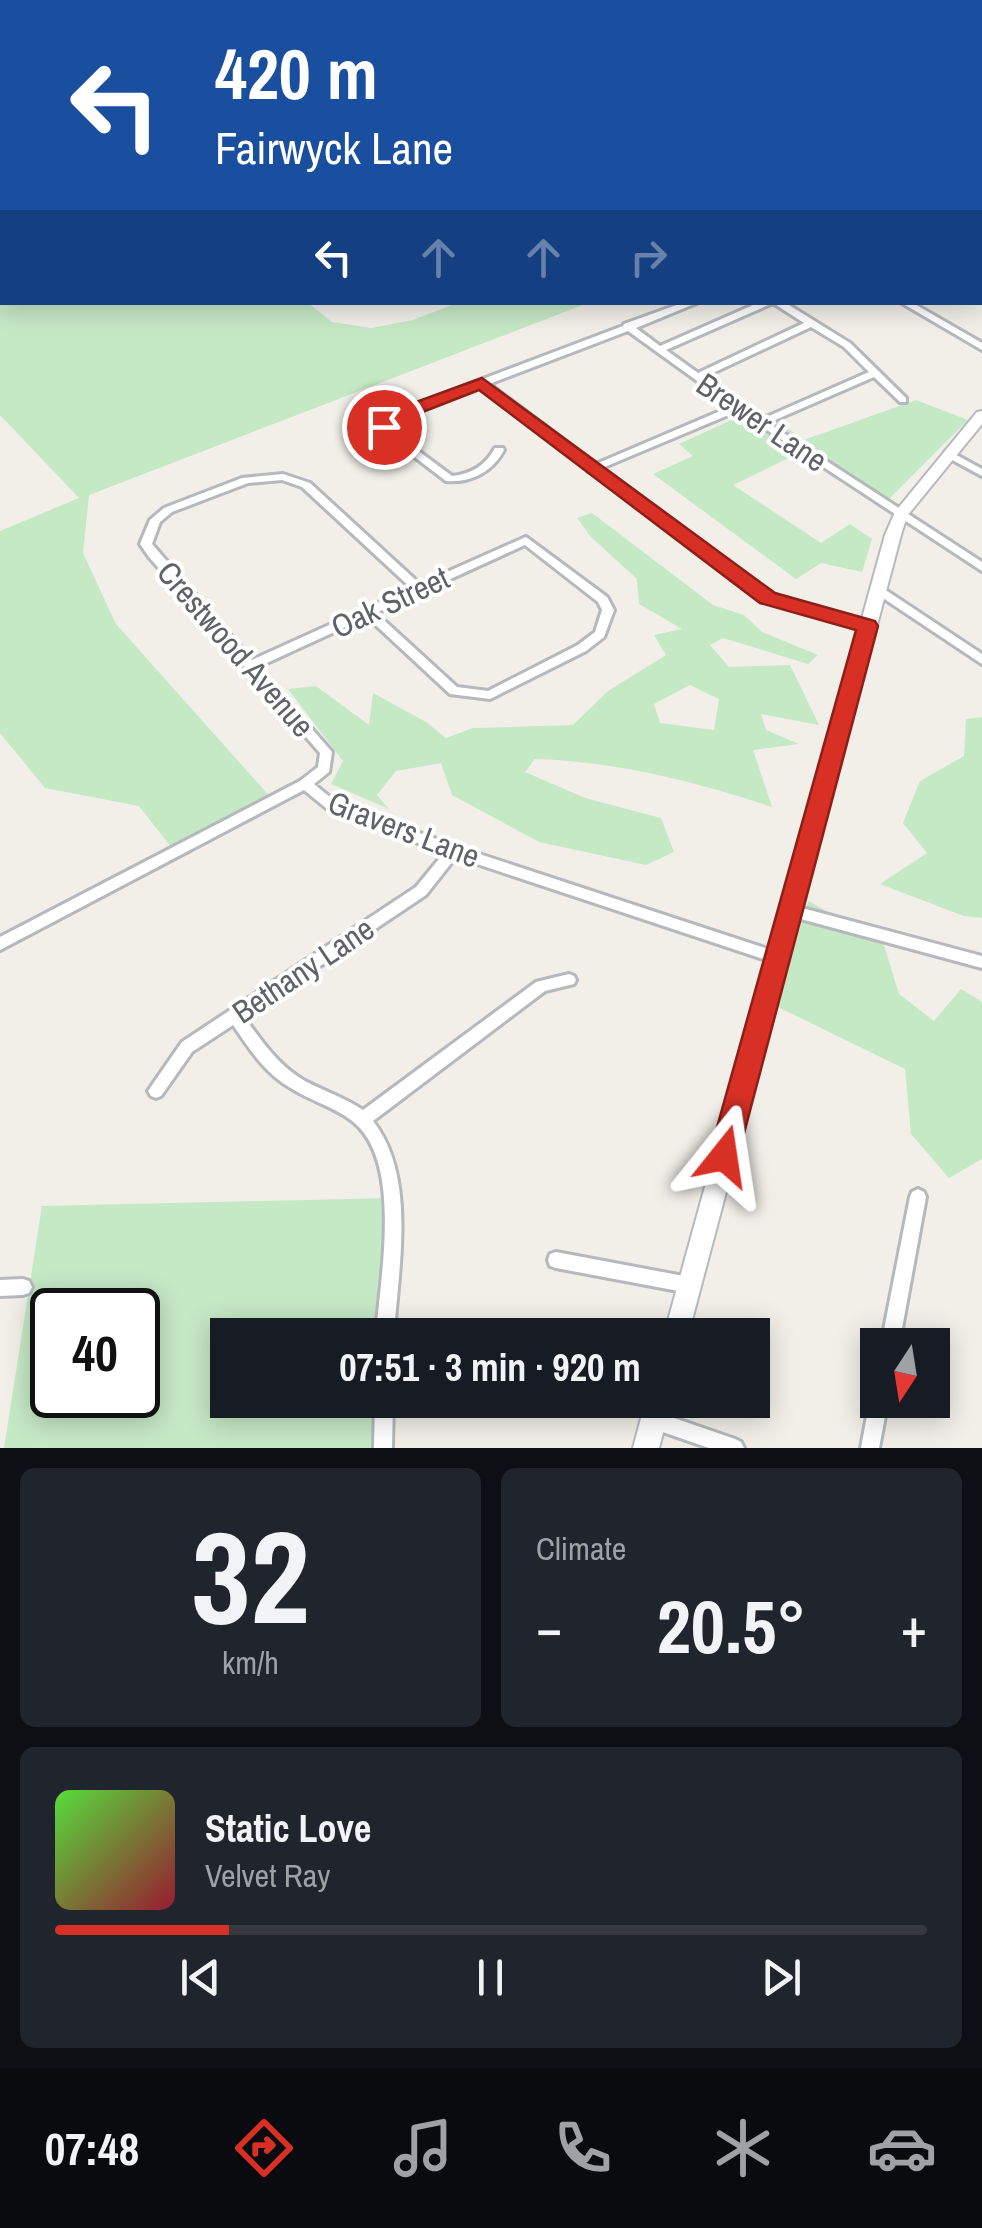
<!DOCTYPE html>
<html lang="en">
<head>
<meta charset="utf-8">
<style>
	:root { --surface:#171b24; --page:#20242c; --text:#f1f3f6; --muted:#9ea1a6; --line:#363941; --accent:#d93025 }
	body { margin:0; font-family:"Archivo Narrow",sans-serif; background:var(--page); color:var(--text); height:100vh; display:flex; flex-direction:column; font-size:38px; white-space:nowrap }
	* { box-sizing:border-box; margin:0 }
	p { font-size:32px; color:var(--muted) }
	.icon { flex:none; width:55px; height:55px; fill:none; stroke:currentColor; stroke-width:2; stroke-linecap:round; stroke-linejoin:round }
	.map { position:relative; height:1448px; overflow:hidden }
	.side { display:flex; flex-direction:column; gap:20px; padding:20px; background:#0d0f14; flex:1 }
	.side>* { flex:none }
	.top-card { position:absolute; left:0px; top:0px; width:982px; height:305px; box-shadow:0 5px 25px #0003; background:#1a4fa0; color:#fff; overflow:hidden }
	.needle { width:65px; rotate:192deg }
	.fabs { position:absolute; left:860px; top:1328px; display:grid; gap:20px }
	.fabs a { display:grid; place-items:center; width:90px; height:90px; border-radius:0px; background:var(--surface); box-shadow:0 5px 25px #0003; font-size:50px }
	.speed { position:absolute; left:30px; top:1288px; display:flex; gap:20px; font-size:50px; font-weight:700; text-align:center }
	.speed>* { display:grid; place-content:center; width:130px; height:130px; border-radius:50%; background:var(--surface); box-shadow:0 5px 25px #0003; line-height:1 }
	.speed .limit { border:5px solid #111; border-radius:15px; background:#fff; color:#111 }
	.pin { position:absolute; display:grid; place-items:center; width:85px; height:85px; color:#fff; margin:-42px; border:5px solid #fff; border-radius:50%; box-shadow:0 2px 10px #0007 }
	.me { position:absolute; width:110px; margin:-55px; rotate:15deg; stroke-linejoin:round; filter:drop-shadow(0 0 8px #0008) }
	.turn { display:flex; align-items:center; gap:35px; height:210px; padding:0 50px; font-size:45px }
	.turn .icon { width:130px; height:130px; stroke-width:2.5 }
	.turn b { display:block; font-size:70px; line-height:85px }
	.lanes { display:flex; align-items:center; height:95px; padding:0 50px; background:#0003; justify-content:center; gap:50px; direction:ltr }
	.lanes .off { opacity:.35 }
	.big { font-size:75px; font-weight:800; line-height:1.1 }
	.side .tile { flex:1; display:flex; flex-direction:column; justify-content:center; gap:15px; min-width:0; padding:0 35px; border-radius:15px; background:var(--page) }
	.side .dial { align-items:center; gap:0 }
	.dial b { font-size:130px; line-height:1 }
	.song { display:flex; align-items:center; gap:30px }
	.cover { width:120px; height:120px; border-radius:15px; background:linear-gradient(135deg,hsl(110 70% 55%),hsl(350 70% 35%)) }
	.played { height:10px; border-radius:5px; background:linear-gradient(90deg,var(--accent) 20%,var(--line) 20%) }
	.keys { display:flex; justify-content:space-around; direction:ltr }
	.heat { display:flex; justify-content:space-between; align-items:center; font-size:55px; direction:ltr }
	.side .tiles { flex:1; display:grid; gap:20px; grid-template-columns:1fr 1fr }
	.tile:last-child { grid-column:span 2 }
	.trip { position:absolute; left:210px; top:1318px; width:560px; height:100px; border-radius:0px; background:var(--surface); box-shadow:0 5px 25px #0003; font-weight:800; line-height:100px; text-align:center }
	.tab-bar { display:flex; height:160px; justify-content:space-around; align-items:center; background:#090b0e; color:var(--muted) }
	.tab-bar .icon { width:70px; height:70px }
	.tab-bar .selected { color:var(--accent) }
	.tab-bar b { font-size:45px; color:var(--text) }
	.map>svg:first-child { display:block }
	.green { fill:#c5e8c5; fill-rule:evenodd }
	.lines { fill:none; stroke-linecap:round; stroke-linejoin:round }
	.stream { stroke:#aadaff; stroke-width:2.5 }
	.street-casing { stroke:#b5b8bc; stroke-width:6 }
	.secondary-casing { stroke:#b6babf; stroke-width:4 }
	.street { fill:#fff; fill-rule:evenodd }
	.secondary { fill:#fff; fill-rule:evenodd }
	.route { fill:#d93025; stroke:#8d1f18; stroke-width:2.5 }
	.labels { text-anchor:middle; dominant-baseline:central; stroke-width:8; stroke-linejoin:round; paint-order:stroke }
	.street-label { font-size:32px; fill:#5f6368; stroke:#fff }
</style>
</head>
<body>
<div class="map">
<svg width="982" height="1448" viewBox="0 0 982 1448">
	<rect width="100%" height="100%" fill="#f1efe8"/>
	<path class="green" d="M 0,0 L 639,0 L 2,2 L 2,302 L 308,303 L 332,322 L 371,328 L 413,320 L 457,303 L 588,303 L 89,495 L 83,553 L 116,624 L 272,799 L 172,848 L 139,806 L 45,788 L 0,733 L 0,531 L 79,498 L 0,415 Z
		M 916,400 L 968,420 L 886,502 L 803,451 L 733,485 L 821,543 L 850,524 L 872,539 L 862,572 L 821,563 L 796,579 L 653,474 L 693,456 L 679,444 L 758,408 L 804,440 Z
		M 592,513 L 713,605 L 744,615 L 762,632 L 818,655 L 808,664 L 723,638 L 710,645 L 729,667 L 790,665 L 819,725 L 761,714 L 766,730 L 799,744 L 753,750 L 772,807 C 697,782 615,761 535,759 L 525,772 L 585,798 L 661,818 L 674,852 L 646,865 L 539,842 L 452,795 L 441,763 L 396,771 L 377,795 L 389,809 L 331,784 L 343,761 L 288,689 L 316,686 L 369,725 L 373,693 L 426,722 L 446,738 L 473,728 L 573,725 L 608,691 L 666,655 L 654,635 L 682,629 L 639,604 L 637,579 L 591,537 L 577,518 ZM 690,685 L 719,699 L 714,730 L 660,723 L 654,704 Z
		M 982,717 L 982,918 L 964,916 L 880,884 L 927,853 L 903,823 L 920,781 L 964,756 L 966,719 Z
		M 809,901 L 884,945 L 899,994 L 934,1021 L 961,989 L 982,1002 L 982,1159 L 949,1178 L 911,1134 L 905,1069 L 778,1007 L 795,924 Z
		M 391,1198 L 386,1335 L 228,1335 L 228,1400 L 385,1400 L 383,1448 L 4,1448 L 42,1206 ZM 52,1310 L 138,1310 L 138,1395 L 52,1395 Z"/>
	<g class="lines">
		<path class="stream" d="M 574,2 L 589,2
			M 651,2 L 670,2
			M 677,2 L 728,2"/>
		<g class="street-casing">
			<path id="street" d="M 980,116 L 982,116 L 982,121 L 980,121 Z
				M 0,126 L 2,126 L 2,131 L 0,131 Z
				M 980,163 L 982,163 L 982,168 L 980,168 Z
				M 980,217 L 982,218 L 982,224 L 980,223 Z
				M 980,277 L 982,278 L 982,284 L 980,283 Z
				M 685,302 L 699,302 L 636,328 L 660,346 L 760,302 L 784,302 L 850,343 L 906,398 L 906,402 L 900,402 L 874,377 L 768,423 L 982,562 L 982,571 L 738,411 L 602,468 L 772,595 L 872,623 L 874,626 L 872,629 L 868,630 L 764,601 L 593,472 L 588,471 L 588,468 L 481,387 L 404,416 L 389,429 L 452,476 C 472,474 486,465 495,448 L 503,448 L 504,450 C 492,472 471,483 446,481 L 378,429 L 396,412 L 623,326 L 624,324 ZM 773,303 L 804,323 L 698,373 L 666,350 ZM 811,327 L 844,347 L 869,372 L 762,419 L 704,377 ZM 628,331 L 732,406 L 596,464 L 489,384 Z
				M 900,302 L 911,302 L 982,343 L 982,350 Z
				M 949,451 L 982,469 L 982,476 L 945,456 L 945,452 Z
				M 283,474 L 310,483 L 420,584 L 526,537 L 607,597 L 614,610 L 604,637 L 586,651 L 490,699 L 450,694 L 367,617 L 258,667 L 332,752 L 329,772 L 314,784 L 336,802 L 458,847 L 783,954 L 785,958 L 783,962 L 778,964 L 456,857 L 426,895 L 244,1017 C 262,1041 278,1066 305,1081 C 324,1091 345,1098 363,1110 L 536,982 L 569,974 L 574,976 L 576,980 L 574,984 L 545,991 L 373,1121 C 417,1177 398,1268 394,1335 L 376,1335 C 380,1277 404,1159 351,1120 C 332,1106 309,1100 289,1087 C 264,1072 249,1048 233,1025 L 192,1052 L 161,1096 L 156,1098 L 151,1096 L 148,1091 L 182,1042 L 416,887 L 444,853 L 326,808 L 304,790 L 0,950 L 0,937 L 300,781 L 318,767 L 320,753 L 149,557 L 140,544 L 150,520 L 164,508 L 242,478 ZM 282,480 L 302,487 L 411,588 L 252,660 L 152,544 L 160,522 L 172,512 L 248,483 ZM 525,545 L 598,602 L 602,610 L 595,632 L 578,645 L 488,691 L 457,687 L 376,613 Z
				M 878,585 L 982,654 L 982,664 L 874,592 L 872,589 Z
				M 791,905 L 982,956 L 982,968 L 786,915 L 784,911 L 786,907 Z
				M 918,1189 L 924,1192 L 926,1197 L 899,1345 L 881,1345 L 910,1197 L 912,1192 Z
				M 556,1252 L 689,1277 L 695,1279 L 698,1285 L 695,1291 L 689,1293 L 556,1268 L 550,1266 L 548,1260 L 550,1254 Z
				M 23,1279 L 29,1281 L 32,1287 L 29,1293 L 23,1295 L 0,1296 L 0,1280 Z
				M 878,1392 L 878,1400 L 888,1400 L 879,1448 L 861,1448 L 870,1400 L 873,1394 Z
				M 375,1400 L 393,1400 L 392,1448 L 374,1448 Z
				M 654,1411 L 735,1439 L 741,1442 L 744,1448 L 709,1448 L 654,1429 L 648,1426 L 645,1420 L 648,1414 Z"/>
		</g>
		<g class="secondary-casing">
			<path id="secondary" d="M 982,411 L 982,424 L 907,516 L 901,535 L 688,1335 L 664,1335 L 885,535 L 895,512 L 977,412 Z
				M 646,1400 L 672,1400 L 659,1448 L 633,1448 Z"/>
		</g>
		<use href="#street" class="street"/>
		<use href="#secondary" class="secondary"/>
	</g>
	<path class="route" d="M 482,378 L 775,593 L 875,621 L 878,626 L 738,1156 L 734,1165 L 724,1169 L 713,1165 L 709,1156 L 856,630 L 760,603 L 479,390 L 407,418 L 384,432 L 375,427 L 394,410 Z"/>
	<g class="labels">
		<g class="street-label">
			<text transform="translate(762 422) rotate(34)">Brewer Lane</text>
			<text transform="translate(390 602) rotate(-25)">Oak Street</text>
			<text transform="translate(236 649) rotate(49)">Crestwood Avenue</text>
			<text transform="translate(404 829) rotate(21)">Gravers Lane</text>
			<text transform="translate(303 970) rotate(-34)">Bethany Lane</text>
		</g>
	</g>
</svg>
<div class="fabs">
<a><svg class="needle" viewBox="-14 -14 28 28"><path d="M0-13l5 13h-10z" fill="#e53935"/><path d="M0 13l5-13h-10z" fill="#9ea1a6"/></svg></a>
</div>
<div class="speed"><div class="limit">40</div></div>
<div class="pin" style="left:384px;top:427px;background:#d93025"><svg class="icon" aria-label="arrive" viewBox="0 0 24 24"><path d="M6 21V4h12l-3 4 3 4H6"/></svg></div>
<svg class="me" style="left:724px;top:1156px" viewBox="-20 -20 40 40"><path d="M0-17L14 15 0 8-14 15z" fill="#d93025" stroke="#fff" stroke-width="4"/></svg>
<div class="trip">07:51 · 3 min · 920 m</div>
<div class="top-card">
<div class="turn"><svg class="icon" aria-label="left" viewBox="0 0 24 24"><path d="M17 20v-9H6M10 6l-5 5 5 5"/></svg><div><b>420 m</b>Fairwyck Lane</div></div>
<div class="lanes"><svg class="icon" aria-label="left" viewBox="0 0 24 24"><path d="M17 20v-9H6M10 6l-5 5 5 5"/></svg><svg class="icon off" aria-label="ahead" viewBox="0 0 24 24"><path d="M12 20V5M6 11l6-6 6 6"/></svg><svg class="icon off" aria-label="ahead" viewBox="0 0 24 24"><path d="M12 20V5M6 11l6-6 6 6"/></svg><svg class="icon off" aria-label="right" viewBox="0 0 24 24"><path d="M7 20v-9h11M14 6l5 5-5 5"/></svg></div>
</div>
</div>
<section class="side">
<div class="tiles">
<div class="tile dial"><b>32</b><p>km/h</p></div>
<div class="tile"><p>Climate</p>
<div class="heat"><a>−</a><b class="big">20.5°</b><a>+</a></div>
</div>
<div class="tile">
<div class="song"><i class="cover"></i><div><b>Static Love</b><p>Velvet Ray</p></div></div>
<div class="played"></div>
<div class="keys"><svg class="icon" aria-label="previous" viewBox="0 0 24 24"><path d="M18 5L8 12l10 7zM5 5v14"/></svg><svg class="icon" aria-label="pause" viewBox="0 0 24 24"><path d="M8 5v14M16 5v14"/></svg><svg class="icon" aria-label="next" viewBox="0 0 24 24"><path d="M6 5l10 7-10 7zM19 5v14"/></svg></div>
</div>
</div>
</section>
<nav class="tab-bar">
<b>07:48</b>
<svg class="icon selected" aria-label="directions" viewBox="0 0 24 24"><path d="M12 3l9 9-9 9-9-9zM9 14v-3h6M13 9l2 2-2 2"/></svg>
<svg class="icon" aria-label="music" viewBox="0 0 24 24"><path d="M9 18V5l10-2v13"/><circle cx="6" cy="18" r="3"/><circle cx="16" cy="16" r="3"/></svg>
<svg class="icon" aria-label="phone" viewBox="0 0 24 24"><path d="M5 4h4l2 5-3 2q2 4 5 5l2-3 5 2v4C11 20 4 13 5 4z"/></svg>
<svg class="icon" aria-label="climate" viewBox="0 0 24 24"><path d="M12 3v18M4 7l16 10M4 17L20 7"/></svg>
<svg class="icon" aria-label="car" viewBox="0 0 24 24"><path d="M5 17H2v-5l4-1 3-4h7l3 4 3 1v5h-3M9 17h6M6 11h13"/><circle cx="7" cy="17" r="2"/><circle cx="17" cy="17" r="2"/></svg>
</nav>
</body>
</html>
